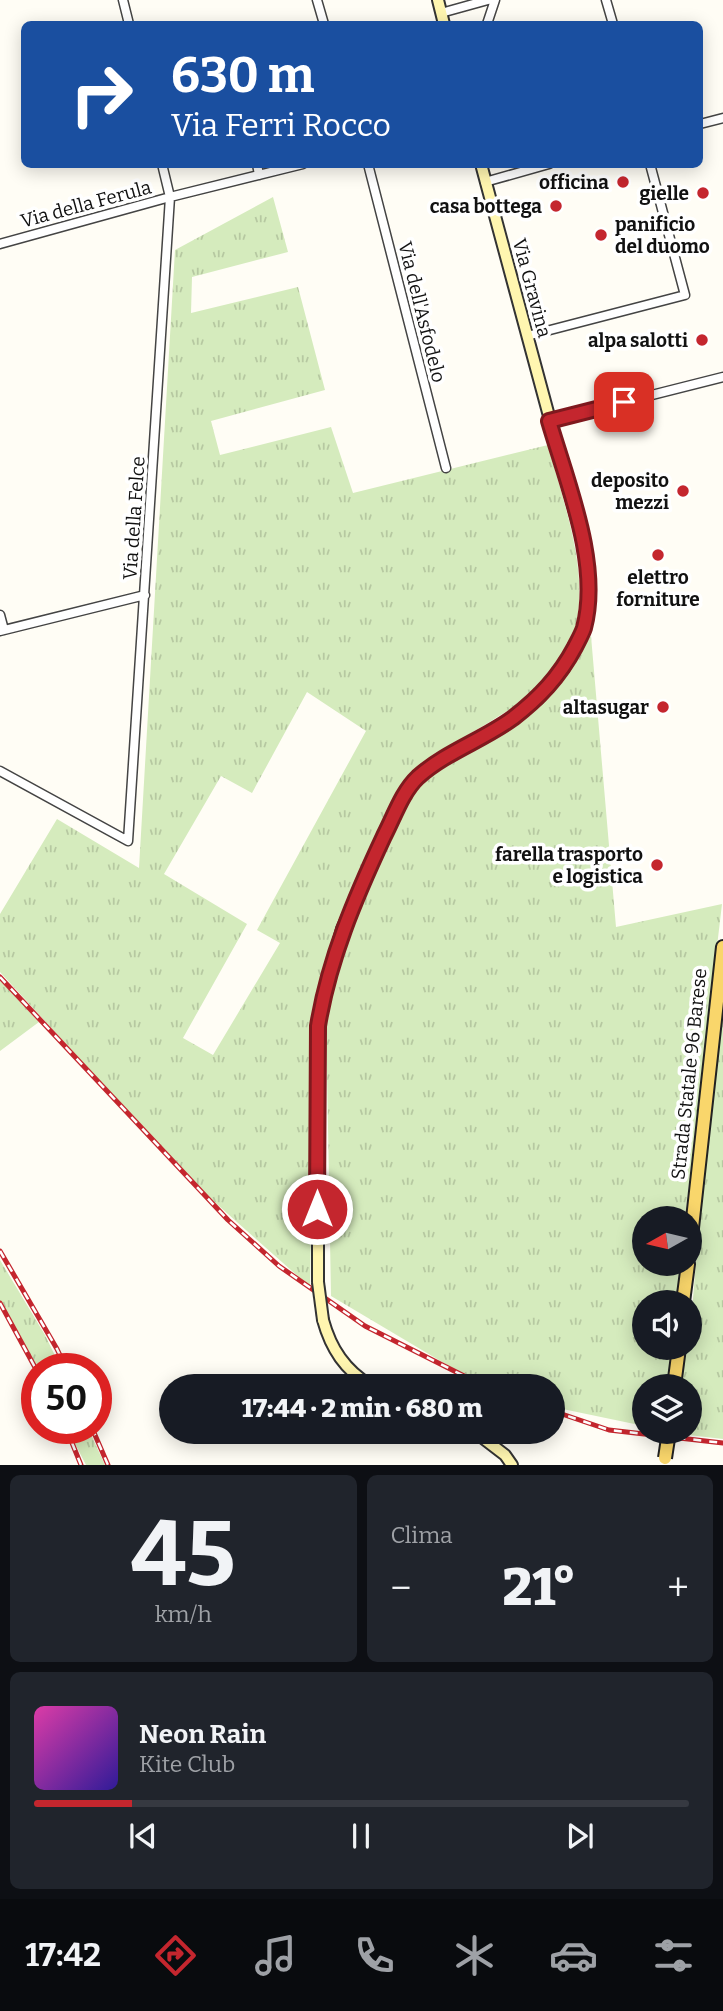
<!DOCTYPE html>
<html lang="it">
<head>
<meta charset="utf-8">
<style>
	:root { --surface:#171b24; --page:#20242c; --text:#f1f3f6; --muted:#9ea1a6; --line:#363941; --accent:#c4262e }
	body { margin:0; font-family:Bitter,serif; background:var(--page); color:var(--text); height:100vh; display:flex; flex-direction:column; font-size:26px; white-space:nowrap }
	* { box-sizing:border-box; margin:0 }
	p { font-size:23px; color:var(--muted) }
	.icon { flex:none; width:38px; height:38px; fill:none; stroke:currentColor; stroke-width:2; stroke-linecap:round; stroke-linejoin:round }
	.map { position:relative; height:1465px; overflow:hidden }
	.drawer { display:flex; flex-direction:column; gap:10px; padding:10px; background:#0d0f14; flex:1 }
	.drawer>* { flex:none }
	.banner { position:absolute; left:21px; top:21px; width:682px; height:147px; border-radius:10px; box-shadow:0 4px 18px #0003; background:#1a4fa0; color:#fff; overflow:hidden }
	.needle { width:46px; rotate:262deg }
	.controls { position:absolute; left:632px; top:1206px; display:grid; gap:14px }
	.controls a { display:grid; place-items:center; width:70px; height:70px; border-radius:50%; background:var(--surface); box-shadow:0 4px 18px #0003; font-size:35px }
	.speed { position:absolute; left:21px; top:1353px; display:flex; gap:14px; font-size:35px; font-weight:700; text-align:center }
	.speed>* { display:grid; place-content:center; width:91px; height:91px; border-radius:50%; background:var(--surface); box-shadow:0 4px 18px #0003; line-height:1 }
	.speed .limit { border:10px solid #d22; background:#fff; color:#111 }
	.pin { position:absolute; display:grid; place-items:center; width:60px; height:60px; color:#fff; margin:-30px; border-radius:14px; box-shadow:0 4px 10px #0006 }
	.me { position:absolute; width:77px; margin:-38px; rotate:0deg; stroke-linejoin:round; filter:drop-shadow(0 0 5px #0008) }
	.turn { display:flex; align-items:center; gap:24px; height:147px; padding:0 35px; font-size:32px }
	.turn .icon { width:91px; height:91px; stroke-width:2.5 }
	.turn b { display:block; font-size:49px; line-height:60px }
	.big { font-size:52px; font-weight:800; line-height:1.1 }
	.drawer .card { flex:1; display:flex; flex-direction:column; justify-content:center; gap:10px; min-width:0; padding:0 24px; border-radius:10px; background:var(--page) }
	.drawer .dial { align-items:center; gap:0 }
	.dial b { font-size:91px; line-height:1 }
	.song { display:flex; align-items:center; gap:21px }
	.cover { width:84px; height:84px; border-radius:10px; background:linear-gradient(135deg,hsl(320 70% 55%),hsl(250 70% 35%)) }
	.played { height:7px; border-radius:4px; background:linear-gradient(90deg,var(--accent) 15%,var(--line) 15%) }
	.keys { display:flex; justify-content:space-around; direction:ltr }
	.heat { display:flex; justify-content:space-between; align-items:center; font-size:38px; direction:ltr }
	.drawer .tiles { flex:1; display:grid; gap:10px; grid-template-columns:1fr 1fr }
	.card:last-child { grid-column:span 2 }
	.trip { position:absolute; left:159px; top:1374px; width:406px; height:70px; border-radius:35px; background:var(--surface); box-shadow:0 4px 18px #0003; font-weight:800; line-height:70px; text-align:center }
	.dock { display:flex; height:112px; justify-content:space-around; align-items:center; background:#090b0e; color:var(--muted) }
	.dock .icon { width:49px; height:49px }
	.dock .active { color:var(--accent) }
	.dock b { font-size:32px; color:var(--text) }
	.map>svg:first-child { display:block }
	.grass { fill:url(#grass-tufts); fill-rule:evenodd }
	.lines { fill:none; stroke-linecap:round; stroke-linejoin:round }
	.minor-casing { stroke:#444; stroke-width:11 }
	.secondary-casing { stroke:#333; stroke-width:14 }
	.primary-casing { stroke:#222; stroke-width:16 }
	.minor { stroke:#fff; stroke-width:8 }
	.secondary { stroke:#fff6b0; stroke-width:10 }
	.primary { stroke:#f9d66b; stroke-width:12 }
	.rail-casing { stroke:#c4262e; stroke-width:5 }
	.rail { stroke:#fff; stroke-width:2.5; stroke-dasharray:8; stroke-linecap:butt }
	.secondary-bridge-casing { stroke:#333; stroke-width:14; stroke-linecap:butt }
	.primary-bridge-casing { stroke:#222; stroke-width:16; stroke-linecap:butt }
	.secondary-bridge { stroke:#fff6b0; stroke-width:10 }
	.primary-bridge { stroke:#f9d66b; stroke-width:12 }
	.route-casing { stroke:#7f191e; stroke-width:18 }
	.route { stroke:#c4262e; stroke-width:12 }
	.poi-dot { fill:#c4262e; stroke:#fff; stroke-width:2.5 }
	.labels { text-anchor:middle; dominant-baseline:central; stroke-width:7; stroke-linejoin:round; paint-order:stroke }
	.poi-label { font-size:19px; font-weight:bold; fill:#111; stroke:#fff; text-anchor:end }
	.street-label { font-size:19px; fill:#111; stroke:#fff }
</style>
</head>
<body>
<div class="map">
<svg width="723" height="1465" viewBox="0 0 723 1465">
	<defs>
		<pattern id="grass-tufts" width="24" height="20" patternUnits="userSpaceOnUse" patternTransform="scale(1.75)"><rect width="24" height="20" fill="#d5ebbd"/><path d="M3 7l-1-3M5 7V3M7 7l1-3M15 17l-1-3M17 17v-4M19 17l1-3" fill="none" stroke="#b6c8a1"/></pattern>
	</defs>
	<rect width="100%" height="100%" fill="#fffdf5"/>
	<path class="grass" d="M 273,197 L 288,252 L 192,277 L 191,313 L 298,287 L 325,390 L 211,421 L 220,455 L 331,427 L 353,493 L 548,445 C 570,527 613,629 533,694 C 520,705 503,713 488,723 C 455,743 419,762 397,794 L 341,918 L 326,960 L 314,1025 L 310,1287 L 192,1182 L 0,972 L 0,914 L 57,819 L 139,868 L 175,250 ZM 307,692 L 366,731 L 257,930 L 280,943 L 213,1055 L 183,1038 L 247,924 L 164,874 L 221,776 L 252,793 Z
		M 591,636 L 616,927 L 722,904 L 685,1218 L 644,1218 L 644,1264 L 681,1264 L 678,1302 L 644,1302 L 644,1348 L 674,1348 L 670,1386 L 644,1386 L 644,1426 L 553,1407 L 553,1386 L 491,1386 L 469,1378 L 331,1296 L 326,1014 L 352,922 L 399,818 L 410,798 L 428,776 L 544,702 Z
		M 0,979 L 39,1022 L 0,1051 Z
		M 723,1012 L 723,1439 L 680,1434 L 680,1432 L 690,1432 L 690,1386 L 682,1386 L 683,1360 L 689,1348 L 703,1176 Z
		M 0,1260 L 45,1335 L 61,1368 L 37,1368 L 37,1372 L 0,1304 Z
		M 67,1428 L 88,1428 L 105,1465 L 86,1465 Z"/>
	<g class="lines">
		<g class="minor-casing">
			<path id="minor" d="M 123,0 L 129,24
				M 317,0 L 324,24
				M 606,0 L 613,24
				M 441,13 L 488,0
				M 487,24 L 495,0
				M 700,124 L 723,118
				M 257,164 L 259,175
				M 368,164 L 446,468
				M 485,182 L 549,164
				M 0,244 L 170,197 L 303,164
				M 527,336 L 685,295 L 650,164
				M 549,421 L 723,377
				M 0,615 L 4,630
				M 0,631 L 145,595
				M 0,771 L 128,841 L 170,197 L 162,164"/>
		</g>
		<g class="secondary-casing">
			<path id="secondary" d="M 438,0 L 444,24
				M 318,1282 L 318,1026 L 322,1002 L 342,929 L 402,798 L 417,778 L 442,759 L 501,726 L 538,699 L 564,668 L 584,629 L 588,593 L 587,557 L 481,164
				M 323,1320 C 331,1349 345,1370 371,1386
				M 475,1432 L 505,1455 L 512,1465"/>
		</g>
		<g class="primary-casing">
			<path id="primary" d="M 690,1246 L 723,947
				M 683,1302 L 688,1264
				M 674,1386 L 679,1348"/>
		</g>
		<use href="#minor" class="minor"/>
		<use href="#secondary" class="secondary"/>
		<use href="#primary" class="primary"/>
		<g class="rail-casing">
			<path id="rail" d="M 0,977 L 228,1220 L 279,1266 L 365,1326 L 484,1386
				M 0,1251 L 57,1349 L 66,1368
				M 0,1303 L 37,1371
				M 553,1411 L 609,1430 L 723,1443
				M 66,1428 L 81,1465
				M 92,1428 L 108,1465"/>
		</g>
		<use href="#rail" class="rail"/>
		<g class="secondary-bridge-casing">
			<path id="secondary-bridge" d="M 318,1282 L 323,1320"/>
		</g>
		<g class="primary-bridge-casing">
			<path id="primary-bridge" d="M 665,1458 L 669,1432"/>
		</g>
		<use href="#secondary-bridge" class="secondary-bridge"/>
		<use href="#primary-bridge" class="primary-bridge"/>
	</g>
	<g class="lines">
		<g class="route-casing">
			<path id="route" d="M 317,1209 L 318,1026 C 329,959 355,898 384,836 C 394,817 402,792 418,777 C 446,752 483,740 513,718 C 539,698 559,677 575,647 C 578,641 582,634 584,628 C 601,564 567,483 549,421 L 624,402"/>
		</g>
		<use href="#route" class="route"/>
	</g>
	<g class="poi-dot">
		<circle cx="623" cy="182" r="7"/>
		<circle cx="703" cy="193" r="7"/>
		<circle cx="556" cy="206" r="7"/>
		<circle cx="601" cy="235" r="7"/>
		<circle cx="702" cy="340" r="7"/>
		<circle cx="683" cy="491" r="7"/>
		<circle cx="658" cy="555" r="7"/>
		<circle cx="663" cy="707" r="7"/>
		<circle cx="657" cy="865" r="7"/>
	</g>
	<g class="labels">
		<g class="poi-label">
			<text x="609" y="182">officina</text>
			<text x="689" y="193">gielle</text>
			<text x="542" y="206">casa bottega</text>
			<text x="615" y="224" text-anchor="start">panificio<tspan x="615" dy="22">del duomo</tspan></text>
			<text x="688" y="340">alpa salotti</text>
			<text x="669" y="480">deposito<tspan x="669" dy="22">mezzi</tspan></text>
			<text x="658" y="577" text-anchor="middle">elettro<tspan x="658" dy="22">forniture</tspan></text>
			<text x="649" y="707">altasugar</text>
			<text x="643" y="854">farella trasporto<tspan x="643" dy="22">e logistica</tspan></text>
		</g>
		<g class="street-label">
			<text transform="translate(86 204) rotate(-15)">Via della Ferula</text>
			<text transform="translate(532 288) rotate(75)">Via Gravina</text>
			<text transform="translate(422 312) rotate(76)">Via dell'Asfodelo</text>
			<text transform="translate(134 518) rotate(-86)">Via della Felce</text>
			<text transform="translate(689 1074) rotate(-84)">Strada Statale 96 Barese</text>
		</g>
	</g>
</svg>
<div class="controls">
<a><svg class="needle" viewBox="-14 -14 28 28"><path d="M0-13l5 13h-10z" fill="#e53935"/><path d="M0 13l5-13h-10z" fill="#9ea1a6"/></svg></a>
<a><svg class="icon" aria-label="sound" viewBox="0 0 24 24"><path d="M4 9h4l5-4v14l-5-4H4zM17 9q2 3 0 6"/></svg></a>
<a><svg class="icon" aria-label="layers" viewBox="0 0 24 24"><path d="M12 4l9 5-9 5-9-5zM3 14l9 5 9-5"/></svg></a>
</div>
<div class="speed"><div class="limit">50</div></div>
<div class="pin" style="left:624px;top:402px;background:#d93025"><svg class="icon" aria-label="arrive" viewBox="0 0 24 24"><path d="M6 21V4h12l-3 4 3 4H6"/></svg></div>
<svg class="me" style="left:317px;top:1209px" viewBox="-20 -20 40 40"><circle r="17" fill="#c4262e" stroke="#fff" stroke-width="3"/><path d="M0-11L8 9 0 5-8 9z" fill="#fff"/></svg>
<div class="trip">17:44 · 2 min · 680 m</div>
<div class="banner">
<div class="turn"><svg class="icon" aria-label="right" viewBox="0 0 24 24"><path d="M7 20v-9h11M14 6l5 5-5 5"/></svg><div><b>630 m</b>Via Ferri Rocco</div></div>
</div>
</div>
<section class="drawer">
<div class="tiles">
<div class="card dial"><b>45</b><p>km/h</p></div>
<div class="card"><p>Clima</p>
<div class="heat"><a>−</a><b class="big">21°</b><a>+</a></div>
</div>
<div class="card">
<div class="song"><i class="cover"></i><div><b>Neon Rain</b><p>Kite Club</p></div></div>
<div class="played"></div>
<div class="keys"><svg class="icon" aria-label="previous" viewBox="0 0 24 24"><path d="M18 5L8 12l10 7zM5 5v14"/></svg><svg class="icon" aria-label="pause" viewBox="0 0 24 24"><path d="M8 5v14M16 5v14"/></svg><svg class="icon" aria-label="next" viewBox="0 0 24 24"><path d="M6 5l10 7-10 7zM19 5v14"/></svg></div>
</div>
</div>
</section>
<nav class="dock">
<b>17:42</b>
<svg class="icon active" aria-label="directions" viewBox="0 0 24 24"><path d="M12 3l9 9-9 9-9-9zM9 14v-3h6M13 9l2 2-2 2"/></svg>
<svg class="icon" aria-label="music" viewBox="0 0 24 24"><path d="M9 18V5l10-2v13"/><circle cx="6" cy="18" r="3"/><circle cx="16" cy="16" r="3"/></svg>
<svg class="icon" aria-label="phone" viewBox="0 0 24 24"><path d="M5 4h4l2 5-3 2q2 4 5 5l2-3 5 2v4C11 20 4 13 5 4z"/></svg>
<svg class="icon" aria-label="climate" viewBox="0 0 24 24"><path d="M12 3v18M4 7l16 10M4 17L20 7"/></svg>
<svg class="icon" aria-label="car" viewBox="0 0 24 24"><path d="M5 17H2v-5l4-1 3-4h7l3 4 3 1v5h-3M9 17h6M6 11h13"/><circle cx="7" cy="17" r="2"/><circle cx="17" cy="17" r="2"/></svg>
<svg class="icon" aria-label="filters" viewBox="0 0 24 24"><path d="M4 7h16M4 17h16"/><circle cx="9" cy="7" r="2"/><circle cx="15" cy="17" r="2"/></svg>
</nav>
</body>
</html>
